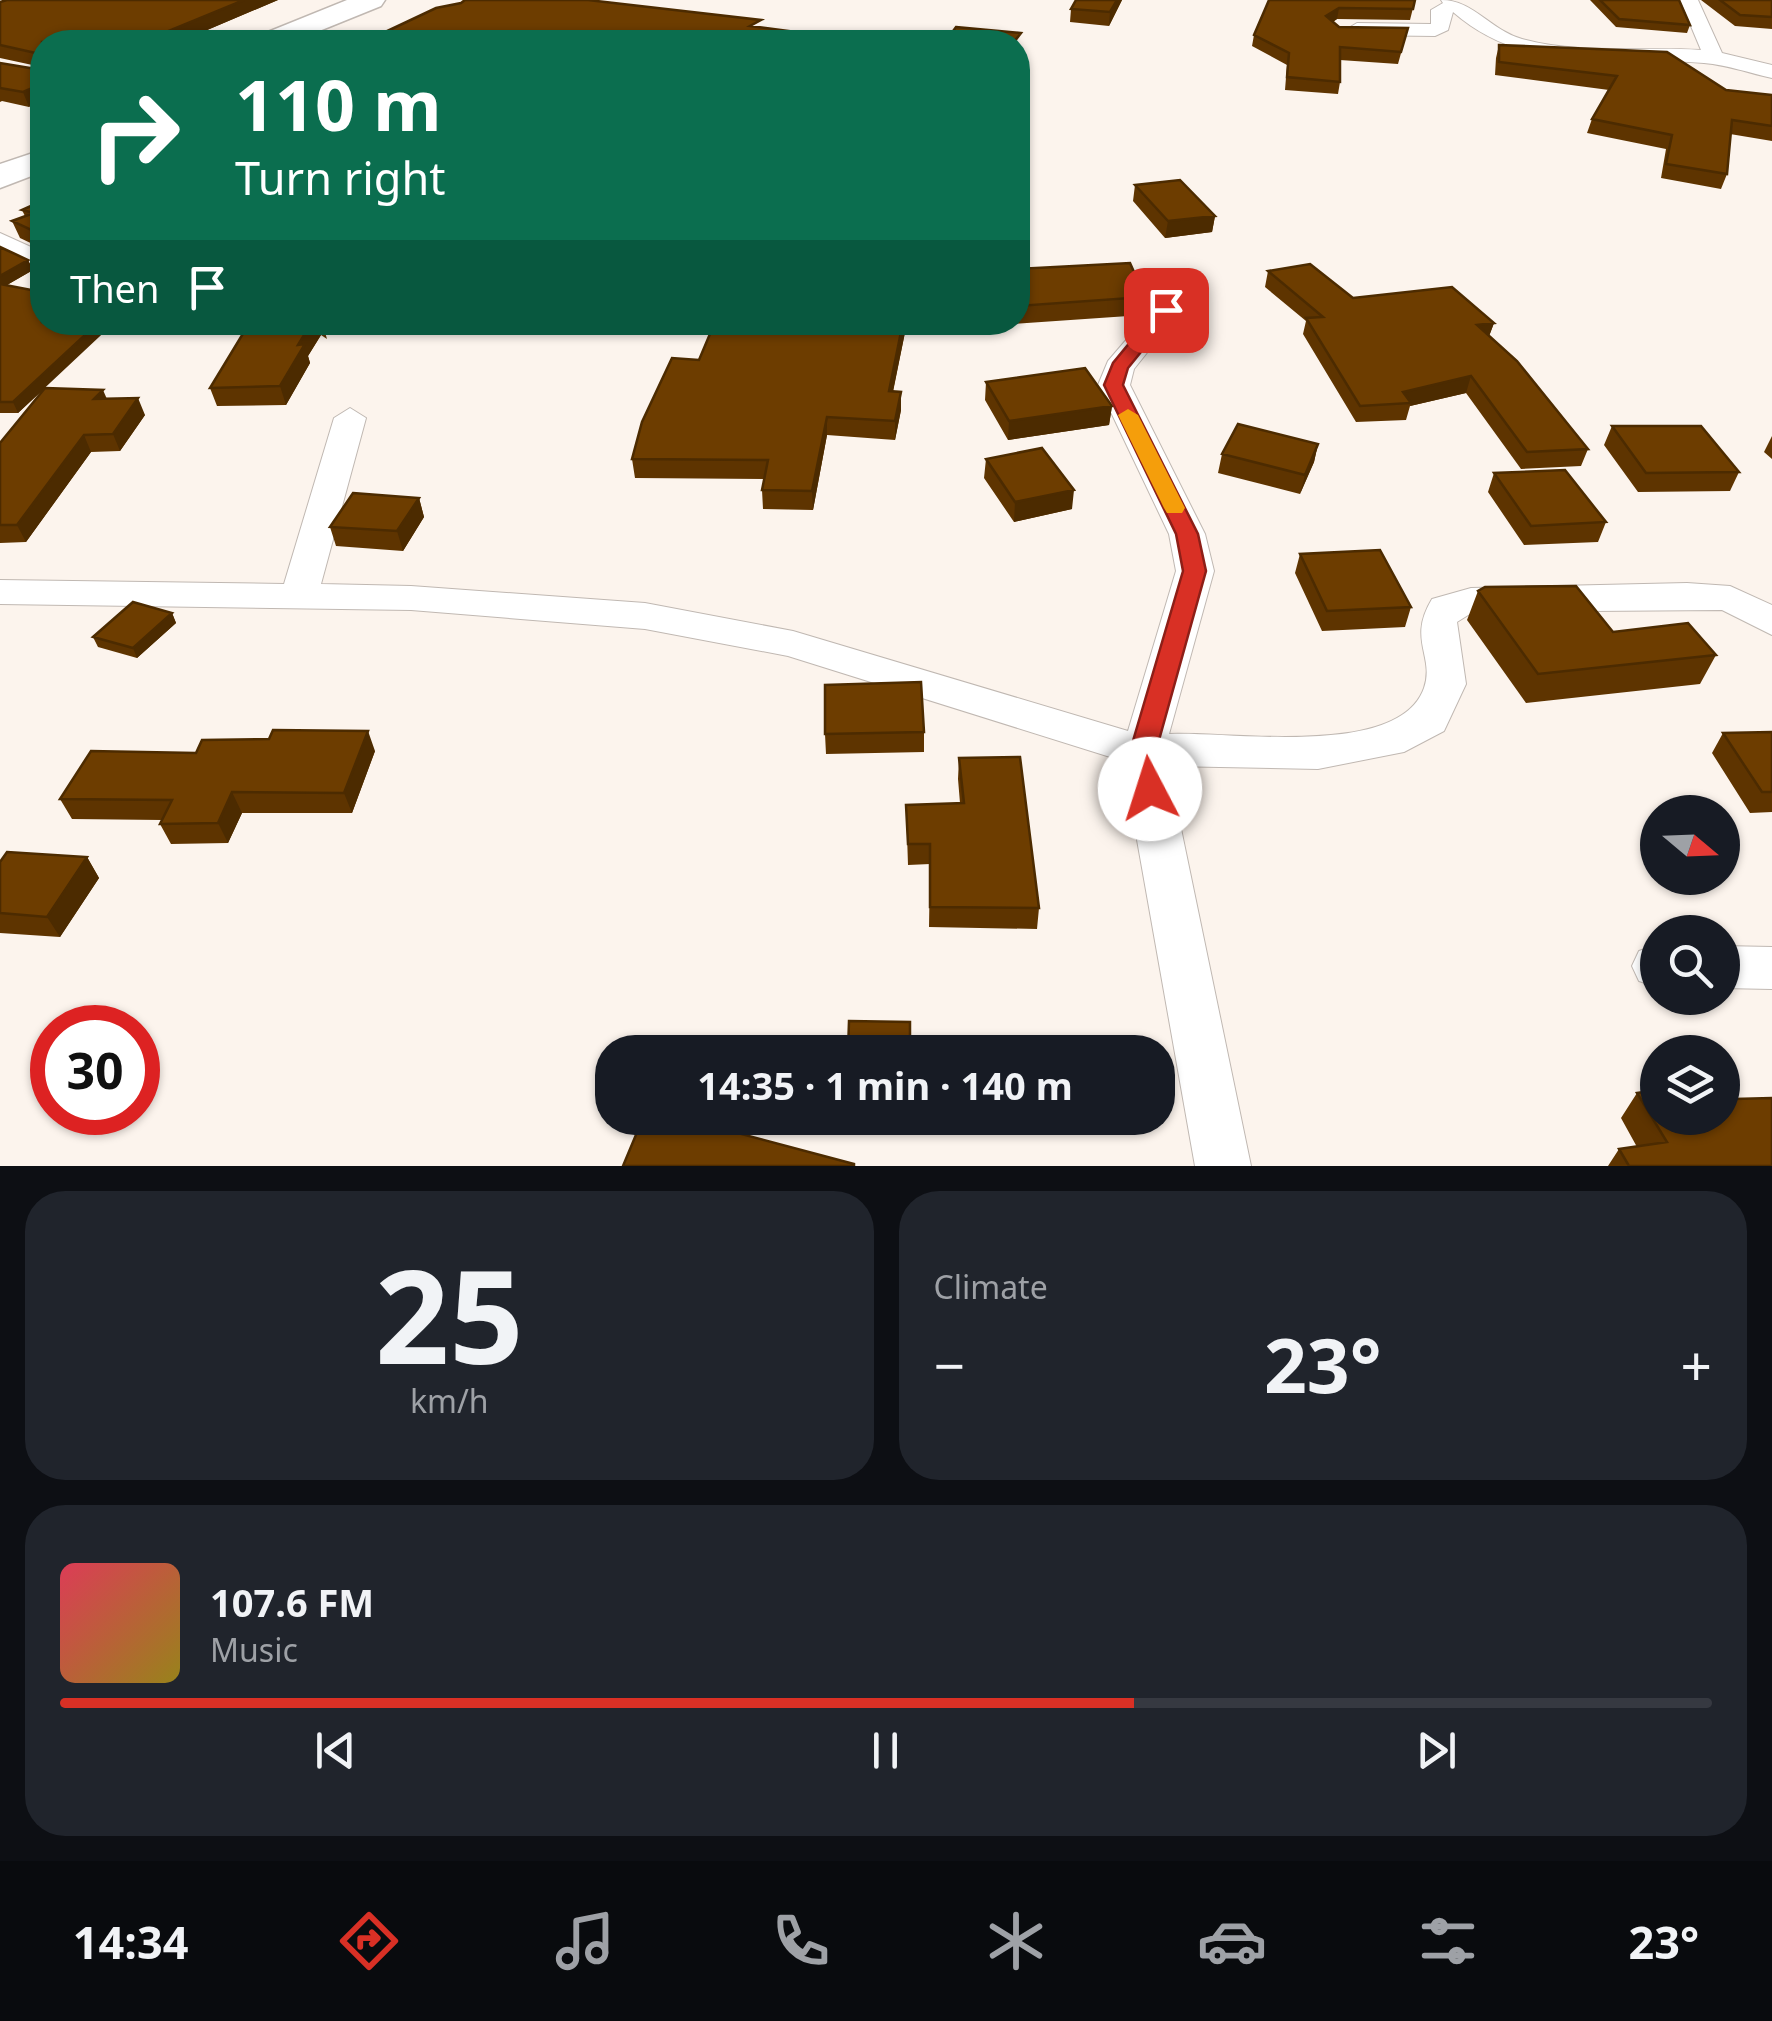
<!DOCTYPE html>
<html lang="en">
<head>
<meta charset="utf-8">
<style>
	:root { --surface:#171b24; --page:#20242c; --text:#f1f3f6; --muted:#9ea1a6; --line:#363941; --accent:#d93025 }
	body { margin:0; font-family:"Noto Sans",sans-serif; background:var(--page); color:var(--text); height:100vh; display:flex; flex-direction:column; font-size:38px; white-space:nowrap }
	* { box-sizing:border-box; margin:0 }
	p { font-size:32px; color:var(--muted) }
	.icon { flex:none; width:55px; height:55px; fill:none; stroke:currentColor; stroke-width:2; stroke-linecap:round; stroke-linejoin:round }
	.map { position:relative; height:1166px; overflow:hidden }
	.details { display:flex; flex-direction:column; gap:25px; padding:25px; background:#0d0f14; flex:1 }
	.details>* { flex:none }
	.guide { position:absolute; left:30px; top:30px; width:1000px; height:305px; border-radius:40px; box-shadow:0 2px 8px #0004; background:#0b6e4f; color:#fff; overflow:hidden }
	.needle { width:65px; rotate:109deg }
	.fabs { position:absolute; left:1640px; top:795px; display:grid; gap:20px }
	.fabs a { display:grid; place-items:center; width:100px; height:100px; border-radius:50%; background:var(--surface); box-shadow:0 2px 8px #0004; font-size:50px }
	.speed { position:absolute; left:30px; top:1005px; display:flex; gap:20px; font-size:50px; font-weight:700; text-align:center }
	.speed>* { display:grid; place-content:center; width:130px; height:130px; border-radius:50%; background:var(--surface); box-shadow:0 2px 8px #0004; line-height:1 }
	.speed .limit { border:15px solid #d22; background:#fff; color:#111 }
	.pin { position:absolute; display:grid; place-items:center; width:85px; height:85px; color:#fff; margin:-42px; border-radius:20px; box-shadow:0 5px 15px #0006 }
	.me { position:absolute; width:110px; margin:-55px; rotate:355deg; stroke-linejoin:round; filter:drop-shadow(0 0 8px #0008) }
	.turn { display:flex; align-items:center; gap:35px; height:210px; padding:0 40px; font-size:45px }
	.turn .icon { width:130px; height:130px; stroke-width:2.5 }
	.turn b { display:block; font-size:70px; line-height:85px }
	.then { display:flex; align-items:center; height:95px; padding:0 40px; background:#0003; gap:20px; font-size:38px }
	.big { font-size:75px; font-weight:700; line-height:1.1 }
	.details .tile { flex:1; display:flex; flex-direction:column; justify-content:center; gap:15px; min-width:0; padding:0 35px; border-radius:40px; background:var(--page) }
	.details .dial { align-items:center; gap:0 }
	.dial b { font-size:130px; line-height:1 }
	.song { display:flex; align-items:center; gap:30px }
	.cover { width:120px; height:120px; border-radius:15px; background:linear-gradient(135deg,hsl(350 70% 55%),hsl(50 70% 35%)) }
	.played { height:10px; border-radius:5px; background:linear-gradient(90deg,var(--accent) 65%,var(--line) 65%) }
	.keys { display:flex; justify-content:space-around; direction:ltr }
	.heat { display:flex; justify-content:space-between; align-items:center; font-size:55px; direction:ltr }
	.details .tiles { flex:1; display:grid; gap:25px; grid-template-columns:1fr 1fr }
	.tile:last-child { grid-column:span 2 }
	.trip { position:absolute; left:595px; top:1035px; width:580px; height:100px; border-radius:40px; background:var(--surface); box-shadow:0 2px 8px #0004; font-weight:700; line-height:100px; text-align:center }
	.menu { display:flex; height:160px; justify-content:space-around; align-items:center; background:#090b0e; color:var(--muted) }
	.menu .icon { width:70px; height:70px }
	.menu .on { color:var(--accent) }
	.menu b { font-size:45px; color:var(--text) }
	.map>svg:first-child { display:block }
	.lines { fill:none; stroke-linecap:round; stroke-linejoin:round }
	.street-casing { stroke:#c0b8b2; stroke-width:2 }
	.primary-casing { stroke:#c0b8b2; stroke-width:3 }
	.street { fill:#fff; fill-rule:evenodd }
	.primary { fill:#fff; fill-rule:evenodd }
	.wall { fill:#5e3400 }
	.shaded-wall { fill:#4c2b00 }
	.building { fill:#6d3d00; stroke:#4c2b00; stroke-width:2.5 }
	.route { fill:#d93025; stroke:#8d1f18; stroke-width:2.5 }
	.slow { fill:#f59e0b }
</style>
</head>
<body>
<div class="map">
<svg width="1772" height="1166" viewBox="0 0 1772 1166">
	<rect width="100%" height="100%" fill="#fcf4ed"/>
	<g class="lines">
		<g class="street-casing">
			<path id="street" d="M 1441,0 C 1474,0 1490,30 1522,39 C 1580,55 1642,46 1701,50 L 1680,0 L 1698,0 L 1722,53 L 1772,65 L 1772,78 C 1749,73 1728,65 1704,63 C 1613,55 1528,77 1453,12 L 1448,30 L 1435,36 L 1357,35 L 1347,29 L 1357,23 L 1431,24 L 1431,10 L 1443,3 Z
				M 0,233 L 42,252 L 42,270 L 0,251 Z
				M 1167,301 L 1181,310 L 1134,369 L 1130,385 L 1205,534 L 1214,571 L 1169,734 C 1230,731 1399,759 1424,688 C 1435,656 1407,640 1432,599 L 1471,588 L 1687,583 L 1730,586 L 1772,605 L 1772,635 L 1722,610 L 1473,612 L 1457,622 L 1466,684 L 1444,731 L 1404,752 L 1318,769 L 1168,766 L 1251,1166 L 1195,1166 L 1123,761 L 788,656 L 645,629 L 411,610 L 0,604 L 0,580 L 284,584 L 334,418 L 350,408 L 366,418 L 321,584 L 411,586 L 645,603 L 793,631 L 1128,731 L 1176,571 L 1169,534 L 1098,385 L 1108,361 L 1157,304 Z
				M 1657,945 L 1658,945 L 1658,987 L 1639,981 L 1632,966 L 1639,951 Z
				M 1722,946 L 1772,947 L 1772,989 L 1722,988 Z"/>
		</g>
		<g class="primary-casing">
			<path id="primary" d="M 347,0 L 385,0 L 381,6 L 292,42 L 253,42 L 258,36 Z
				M 42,150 L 42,172 L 0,188 L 0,164 Z"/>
		</g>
		<use href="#street" class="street"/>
		<use href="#primary" class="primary"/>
	</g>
	<path class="wall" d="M 7,0 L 278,0 L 179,42 L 42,42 L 29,107 L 2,101 L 0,102 L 0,63 L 36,69 L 37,66 L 0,58 L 0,2 Z
		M 1076,0 L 1122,0 L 1109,26 L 1070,22 L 1071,9 Z
		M 1269,0 L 1415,0 L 1410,20 L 1337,19 L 1333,22 L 1339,27 L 1408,28 L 1398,64 L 1340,60 L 1340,82 L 1338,94 L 1285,90 L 1287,65 L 1252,46 L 1254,35 Z
		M 1590,0 L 1679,0 L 1690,25 L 1687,33 L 1616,27 Z
		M 1701,0 L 1772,0 L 1772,29 L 1735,26 Z
		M 1499,45 L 1726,90 L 1772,95 L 1772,141 L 1730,134 L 1727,174 L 1721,189 L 1661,178 L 1666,149 L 1587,133 L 1592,119 L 1609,90 L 1495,75 L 1496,58 Z
		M 1135,185 L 1215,216 L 1212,232 L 1165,238 L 1133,201 Z
		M 42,201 L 42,254 L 39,247 L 20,238 L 12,221 L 25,216 L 22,210 Z
		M 0,247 L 28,260 L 33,270 L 7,285 L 45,388 L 107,399 L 145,415 L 120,451 L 91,452 L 26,542 L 0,543 L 0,443 L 44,389 L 18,413 L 0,413 Z
		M 1018,269 L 1145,297 L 1143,315 L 1012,324 L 1018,322 Z
		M 1268,271 L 1353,298 L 1494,323 L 1489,336 L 1588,449 L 1581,466 L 1521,469 L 1466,393 L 1410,406 L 1406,420 L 1356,422 L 1303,334 L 1306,321 L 1265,287 Z
		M 250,322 L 322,322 L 327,339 L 321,335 L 308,356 L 310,363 L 286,405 L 217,406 L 210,388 Z
		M 907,322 L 893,392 L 901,410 L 895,440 L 827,435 L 813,510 L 763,509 L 762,490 L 764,479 L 635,478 L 632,459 L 699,360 Z
		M 986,382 L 1112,406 L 1109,425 L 1008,440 L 985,400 Z
		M 1612,426 L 1739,472 L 1730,491 L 1638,492 L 1604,445 Z
		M 1772,436 L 1772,459 L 1764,452 Z
		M 1318,444 L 1314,462 L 1300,494 L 1218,473 L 1222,454 Z
		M 986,459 L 1072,509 L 1014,522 L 984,478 Z
		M 1494,473 L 1606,522 L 1598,542 L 1524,545 L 1488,492 Z
		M 419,498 L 424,517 L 403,551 L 336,546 L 330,527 Z
		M 1300,554 L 1411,607 L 1405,627 L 1322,631 L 1295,573 Z
		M 1478,591 L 1613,632 L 1716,655 L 1700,684 L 1526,703 L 1467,620 Z
		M 172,613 L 176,623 L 137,658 L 98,647 L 93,637 Z
		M 924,732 L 924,752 L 826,754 L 825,734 Z
		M 1772,732 L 1772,812 L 1750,813 L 1712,753 L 1723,733 Z
		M 375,751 L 352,813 L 242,813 L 228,843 L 171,844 L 160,824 L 162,820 L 72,819 L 60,799 L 196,753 Z
		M 959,758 L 1039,908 L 1037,929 L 929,927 L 930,864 L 908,865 L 906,805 L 960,803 L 958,779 Z
		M 87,857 L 99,878 L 60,937 L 0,933 L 0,862 Z
		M 1637,1093 L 1734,1099 L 1772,1166 L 1608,1166 L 1619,1149 L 1637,1147 L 1621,1118 Z"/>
	<path class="shaded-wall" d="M 244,0 L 278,0 L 179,42 L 142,42 Z
		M 1117,0 L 1122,0 L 1109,26 L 1110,12 Z
		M 1339,8 L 1337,19 L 1323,28 L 1326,16 Z
		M 812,34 L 812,42 L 802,42 Z
		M 42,84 L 42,101 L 29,107 L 23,92 Z
		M 1215,216 L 1212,232 L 1165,238 L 1168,221 Z
		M 28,260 L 33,270 L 0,289 L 0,276 Z
		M 99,322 L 115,322 L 18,413 L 13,402 Z
		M 312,322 L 317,322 L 321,335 L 308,356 L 310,363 L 286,405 L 280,386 L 298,345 Z
		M 903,322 L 907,323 L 889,410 L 889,391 Z
		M 1494,323 L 1488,339 L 1477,325 Z
		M 1471,376 L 1466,393 L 1410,406 L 1411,403 L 1403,392 Z
		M 103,390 L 110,406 L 94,399 Z
		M 901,392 L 901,410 L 895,440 L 895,421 Z
		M 138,398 L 145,415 L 120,451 L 113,434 Z
		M 1112,406 L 1109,425 L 1008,440 L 1009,421 Z
		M 827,417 L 827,435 L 813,510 L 812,491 Z
		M 84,435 L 91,452 L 26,542 L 17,525 Z
		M 1318,444 L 1314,462 L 1300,494 L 1305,475 Z
		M 1074,490 L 1072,509 L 1014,522 L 1015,502 Z
		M 419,498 L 424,517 L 403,551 L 397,531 Z
		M 172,613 L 176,623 L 137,658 L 133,648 Z
		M 368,731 L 375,751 L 352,813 L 344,793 Z
		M 232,792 L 242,813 L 228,843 L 218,823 Z
		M 87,857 L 99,878 L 60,937 L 47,917 Z"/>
	<path class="building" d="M 7,0 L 244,0 L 142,42 L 42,42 L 42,84 L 23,92 L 0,88 L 0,63 L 36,69 L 40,54 L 0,45 L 0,2 Z
		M 465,0 L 588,0 L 761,20 L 750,26 L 812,34 L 802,42 L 364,42 L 436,8 L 461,3 Z
		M 1076,0 L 1117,0 L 1110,12 L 1071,9 Z
		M 1269,0 L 1415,0 L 1413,9 L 1339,8 L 1326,16 L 1339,27 L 1408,28 L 1401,52 L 1340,47 L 1340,82 L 1287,77 L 1289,53 L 1254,35 Z
		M 1600,0 L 1679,0 L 1690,25 L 1619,19 Z
		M 1720,0 L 1772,0 L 1772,17 L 1740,15 Z
		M 956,27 L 1021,33 L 1014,42 L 945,42 Z
		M 1499,45 L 1667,52 L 1726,90 L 1772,95 L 1772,126 L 1732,120 L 1727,174 L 1666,164 L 1672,135 L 1592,119 L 1617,76 L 1499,62 Z
		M 1180,180 L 1215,216 L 1168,221 L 1135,185 Z
		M 42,201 L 42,243 L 38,245 L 36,232 L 12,221 L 34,213 L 22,210 Z
		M 0,247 L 28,260 L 0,276 Z
		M 1130,263 L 1145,297 L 1018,306 L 1018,269 Z
		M 1310,264 L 1353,298 L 1452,287 L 1494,323 L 1477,325 L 1517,361 L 1588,449 L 1527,452 L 1471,376 L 1403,392 L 1411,403 L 1360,406 L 1306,318 L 1323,317 L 1268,271 Z
		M 0,284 L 42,292 L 42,322 L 99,322 L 13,402 L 0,402 Z
		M 250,322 L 312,322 L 298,345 L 305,344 L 280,386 L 210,388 Z
		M 715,322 L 903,322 L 889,391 L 901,392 L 895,421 L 827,417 L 812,491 L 762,490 L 768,460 L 632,459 L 642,422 L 672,358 L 699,360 Z
		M 1085,368 L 1112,406 L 1009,421 L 986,382 Z
		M 45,388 L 103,390 L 94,399 L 138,398 L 113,434 L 84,435 L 17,525 L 0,525 L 0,443 Z
		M 1238,424 L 1318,444 L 1305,475 L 1222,454 Z
		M 1612,426 L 1701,426 L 1739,472 L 1646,473 Z
		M 1042,448 L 1074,490 L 1015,502 L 986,459 Z
		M 1565,470 L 1606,522 L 1531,526 L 1494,473 Z
		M 353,493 L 419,498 L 397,531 L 330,527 Z
		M 1380,550 L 1411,607 L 1327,611 L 1300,554 Z
		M 1576,586 L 1613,632 L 1688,623 L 1716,655 L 1538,674 L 1478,591 L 1485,587 Z
		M 133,602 L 172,613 L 133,648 L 93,637 Z
		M 921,682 L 924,732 L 825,734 L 825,685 Z
		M 273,730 L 368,731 L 344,793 L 232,792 L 218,823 L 160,824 L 172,800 L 60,799 L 91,751 L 196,753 L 202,740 L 269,739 Z
		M 1772,732 L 1772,792 L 1762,792 L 1723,733 Z
		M 1020,757 L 1039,908 L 930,907 L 930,844 L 908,844 L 906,805 L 964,803 L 959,758 Z
		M 7,852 L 87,857 L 47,917 L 0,913 L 0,862 Z
		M 849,1021 L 910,1022 L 910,1052 L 848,1052 Z
		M 1723,1082 L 1734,1099 L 1772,1098 L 1772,1166 L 1629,1166 L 1619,1149 L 1667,1142 L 1637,1093 L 1658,1090 L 1658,1118 L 1722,1118 Z
		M 643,1118 L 681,1118 L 854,1164 L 854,1166 L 623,1166 Z"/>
	<path class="route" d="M 1160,306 L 1175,310 L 1128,368 L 1123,385 L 1198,534 L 1206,571 L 1156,751 L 1164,789 L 1150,799 L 1137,789 L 1130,751 L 1183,571 L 1176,534 L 1104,385 L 1113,363 Z"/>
	<path class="slow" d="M 1128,409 L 1138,415 L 1185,508 L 1182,513 L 1167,513 L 1164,508 L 1118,415 Z"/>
</svg>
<div class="fabs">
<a><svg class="needle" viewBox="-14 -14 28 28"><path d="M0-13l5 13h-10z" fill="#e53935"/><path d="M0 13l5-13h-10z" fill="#9ea1a6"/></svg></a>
<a><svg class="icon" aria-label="search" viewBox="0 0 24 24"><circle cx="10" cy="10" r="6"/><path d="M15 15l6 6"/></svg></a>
<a><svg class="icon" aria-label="layers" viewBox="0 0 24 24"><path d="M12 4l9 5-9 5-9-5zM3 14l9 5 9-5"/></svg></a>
</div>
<div class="speed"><div class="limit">30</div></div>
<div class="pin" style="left:1166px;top:310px;background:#d93025"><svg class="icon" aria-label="arrive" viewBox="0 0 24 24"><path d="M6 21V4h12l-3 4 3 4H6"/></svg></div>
<svg class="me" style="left:1150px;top:789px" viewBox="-20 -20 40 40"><circle r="19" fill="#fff"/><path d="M0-13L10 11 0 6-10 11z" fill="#d93025"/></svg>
<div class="trip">14:35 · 1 min · 140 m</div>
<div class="guide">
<div class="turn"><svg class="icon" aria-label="right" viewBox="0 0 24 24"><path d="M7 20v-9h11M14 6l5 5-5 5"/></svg><div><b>110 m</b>Turn right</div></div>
<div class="then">Then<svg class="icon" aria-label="arrive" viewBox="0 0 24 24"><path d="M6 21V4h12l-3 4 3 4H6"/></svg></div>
</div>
</div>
<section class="details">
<div class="tiles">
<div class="tile dial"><b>25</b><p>km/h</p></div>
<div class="tile"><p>Climate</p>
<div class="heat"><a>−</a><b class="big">23°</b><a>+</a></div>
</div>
<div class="tile">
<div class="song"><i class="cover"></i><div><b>107.6 FM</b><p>Music</p></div></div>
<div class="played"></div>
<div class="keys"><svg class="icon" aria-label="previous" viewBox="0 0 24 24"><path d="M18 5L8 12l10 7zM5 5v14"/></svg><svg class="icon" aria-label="pause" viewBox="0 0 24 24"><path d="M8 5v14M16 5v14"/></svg><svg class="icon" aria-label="next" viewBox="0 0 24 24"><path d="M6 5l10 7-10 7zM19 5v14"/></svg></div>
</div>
</div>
</section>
<nav class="menu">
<b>14:34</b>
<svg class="icon on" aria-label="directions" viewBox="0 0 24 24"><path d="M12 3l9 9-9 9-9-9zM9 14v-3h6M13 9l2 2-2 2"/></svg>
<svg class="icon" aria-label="music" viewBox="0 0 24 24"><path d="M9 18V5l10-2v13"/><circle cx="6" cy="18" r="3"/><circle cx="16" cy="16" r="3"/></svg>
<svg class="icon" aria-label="phone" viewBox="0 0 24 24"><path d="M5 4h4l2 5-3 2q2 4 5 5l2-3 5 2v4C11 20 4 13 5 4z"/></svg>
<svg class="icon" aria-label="climate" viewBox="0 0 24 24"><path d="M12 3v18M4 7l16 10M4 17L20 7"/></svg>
<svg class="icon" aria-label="car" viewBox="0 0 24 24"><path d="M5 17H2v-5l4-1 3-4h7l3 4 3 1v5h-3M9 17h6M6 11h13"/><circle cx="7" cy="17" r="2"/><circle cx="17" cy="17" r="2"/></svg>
<svg class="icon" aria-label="filters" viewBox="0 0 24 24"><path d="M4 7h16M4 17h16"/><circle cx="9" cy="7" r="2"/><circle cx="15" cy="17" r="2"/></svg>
<b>23°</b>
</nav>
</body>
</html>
